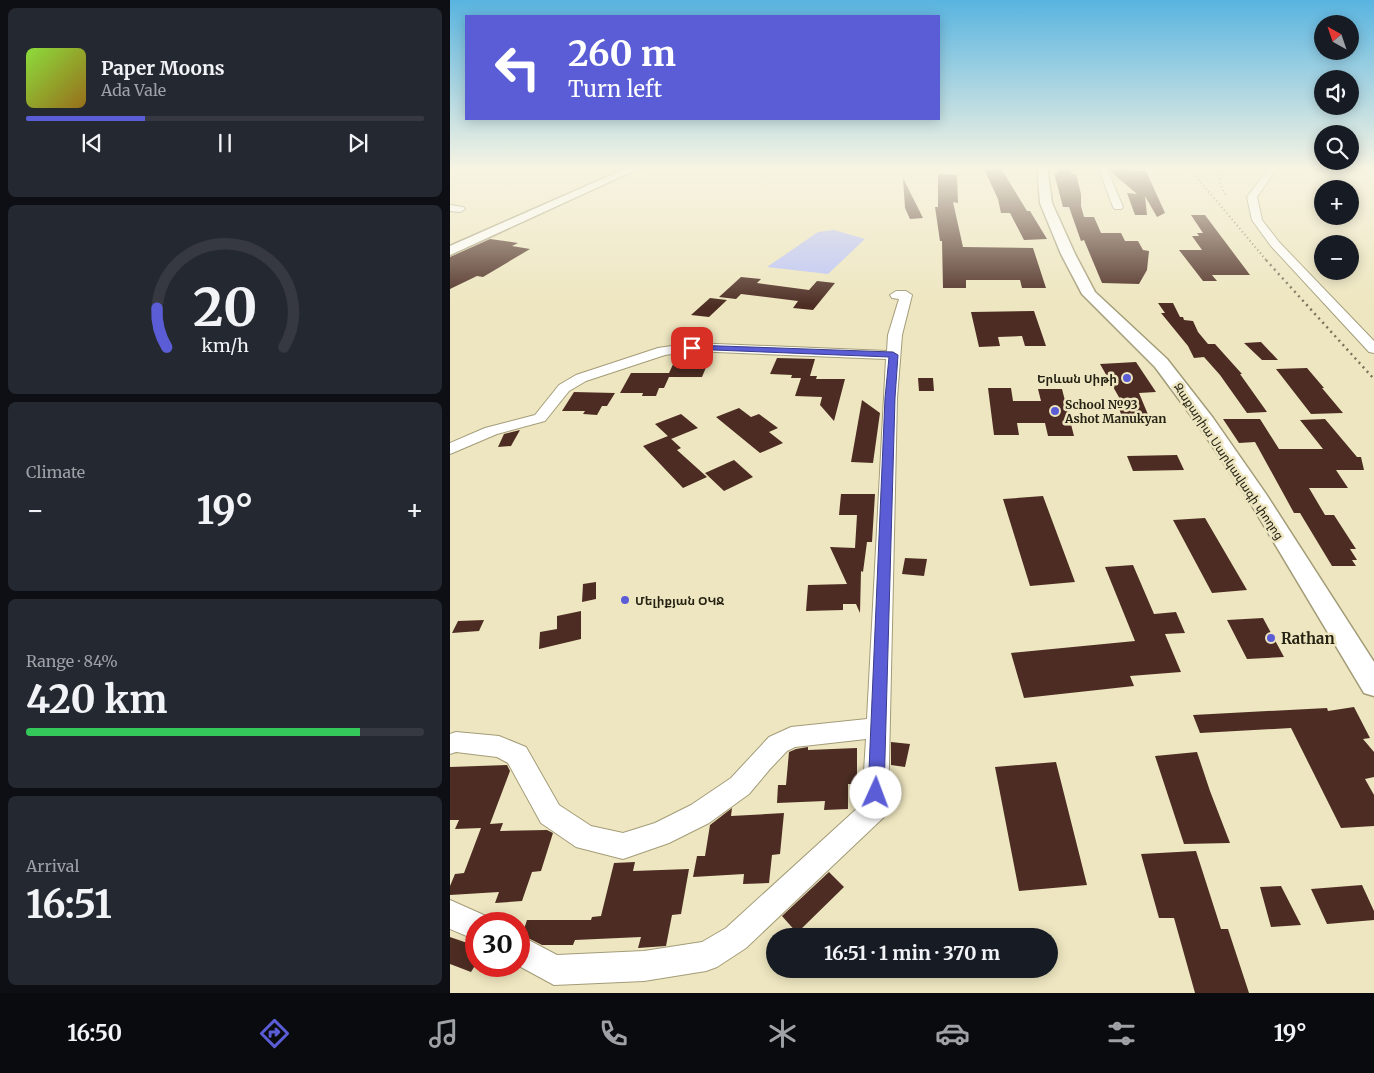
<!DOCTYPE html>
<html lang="en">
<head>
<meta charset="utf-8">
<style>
	:root { --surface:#171b24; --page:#242831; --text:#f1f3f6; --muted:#9ea1a6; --line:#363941; --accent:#5a5dd5 }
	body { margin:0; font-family:Merriweather,"Noto Sans Armenian",serif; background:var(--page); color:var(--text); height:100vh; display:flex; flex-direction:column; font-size:19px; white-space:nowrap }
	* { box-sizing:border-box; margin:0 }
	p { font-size:16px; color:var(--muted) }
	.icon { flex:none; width:28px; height:28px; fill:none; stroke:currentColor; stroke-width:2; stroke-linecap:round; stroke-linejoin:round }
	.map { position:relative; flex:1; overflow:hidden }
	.panel { display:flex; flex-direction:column; gap:8px; padding:8px; background:#0d0f14; width:450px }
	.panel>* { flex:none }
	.top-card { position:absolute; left:15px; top:15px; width:475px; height:105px; border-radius:0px; box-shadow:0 2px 12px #0003; background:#5a5dd5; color:#fff; overflow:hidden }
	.needle { width:32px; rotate:320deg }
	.controls { position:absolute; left:864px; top:15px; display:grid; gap:10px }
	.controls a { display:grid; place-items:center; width:45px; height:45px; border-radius:50%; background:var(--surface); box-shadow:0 2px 12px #0003; font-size:25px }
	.speed { position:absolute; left:15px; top:912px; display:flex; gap:10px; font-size:25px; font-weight:700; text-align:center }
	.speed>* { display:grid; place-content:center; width:65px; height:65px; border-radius:50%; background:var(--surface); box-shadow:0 2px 12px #0003; line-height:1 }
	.speed .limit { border:8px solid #d22; background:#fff; color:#111 }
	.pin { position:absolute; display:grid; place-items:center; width:42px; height:42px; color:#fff; margin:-21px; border-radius:10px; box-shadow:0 2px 8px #0006 }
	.me { position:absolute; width:55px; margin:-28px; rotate:2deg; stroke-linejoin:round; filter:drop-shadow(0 0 4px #0008) }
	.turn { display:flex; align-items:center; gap:18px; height:105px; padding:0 20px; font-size:22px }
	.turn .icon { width:65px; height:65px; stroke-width:2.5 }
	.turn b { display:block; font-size:35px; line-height:42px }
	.big { font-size:38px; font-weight:700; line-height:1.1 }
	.panel .widget { flex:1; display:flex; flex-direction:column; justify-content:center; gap:8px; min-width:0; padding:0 18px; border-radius:8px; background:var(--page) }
	.panel .dial { align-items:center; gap:0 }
	.dial svg { height:130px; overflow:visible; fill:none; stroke:var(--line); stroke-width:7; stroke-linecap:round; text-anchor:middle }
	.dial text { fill:var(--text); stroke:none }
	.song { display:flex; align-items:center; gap:15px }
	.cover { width:60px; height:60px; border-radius:8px; background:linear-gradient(135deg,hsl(90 70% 55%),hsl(40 70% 35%)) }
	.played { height:5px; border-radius:2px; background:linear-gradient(90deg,var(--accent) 30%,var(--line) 30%) }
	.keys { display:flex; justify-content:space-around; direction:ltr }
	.heat { display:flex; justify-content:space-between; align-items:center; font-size:28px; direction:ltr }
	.charge { height:8px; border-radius:4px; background:linear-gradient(90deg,#34c759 84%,var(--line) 0) }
	.trip { position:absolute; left:316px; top:928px; width:292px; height:50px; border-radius:25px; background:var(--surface); box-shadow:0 2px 12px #0003; font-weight:700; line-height:50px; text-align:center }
	.tabs { display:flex; height:80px; justify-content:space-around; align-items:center; background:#090b0e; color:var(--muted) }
	.tabs .icon { width:35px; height:35px }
	.tabs .selected { color:var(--accent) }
	.tabs b { font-size:22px; color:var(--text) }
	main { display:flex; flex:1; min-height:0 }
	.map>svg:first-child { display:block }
	.green { fill:#bcc4f6 }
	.building { fill:#4d2d23 }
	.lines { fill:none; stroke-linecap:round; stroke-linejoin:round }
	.minor-casing { stroke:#a39c78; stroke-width:2 }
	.major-casing { stroke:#a39c78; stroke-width:3 }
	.minor { fill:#fff; fill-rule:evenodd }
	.major { fill:#fff; fill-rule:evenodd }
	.rail-far1 { stroke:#77725a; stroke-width:2; stroke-dasharray:1 3; stroke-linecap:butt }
	.rail { stroke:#77725a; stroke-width:2.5; stroke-dasharray:2 4; stroke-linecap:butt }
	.route { fill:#5a5dd5; stroke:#3a3c8a }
	.poi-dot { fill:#5a5dd5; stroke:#eee6c0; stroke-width:2 }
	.labels { text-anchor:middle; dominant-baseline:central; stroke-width:5; stroke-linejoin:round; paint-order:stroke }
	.poi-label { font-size:12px; font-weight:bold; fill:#252214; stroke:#eee6c0; text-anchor:start }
	.street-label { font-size:12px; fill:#252214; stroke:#eee6c0 }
	.near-poi-label { font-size:15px; font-weight:bold; fill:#252214; stroke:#eee6c0; text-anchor:start }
</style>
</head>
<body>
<main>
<section class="panel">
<div class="widget">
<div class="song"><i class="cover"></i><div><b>Paper Moons</b><p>Ada Vale</p></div></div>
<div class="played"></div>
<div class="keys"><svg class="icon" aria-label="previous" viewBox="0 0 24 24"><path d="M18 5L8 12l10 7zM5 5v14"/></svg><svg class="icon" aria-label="pause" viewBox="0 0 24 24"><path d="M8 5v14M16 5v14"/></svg><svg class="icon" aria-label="next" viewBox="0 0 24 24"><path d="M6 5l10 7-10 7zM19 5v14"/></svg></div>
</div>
<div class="widget dial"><svg viewBox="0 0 100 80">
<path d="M14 69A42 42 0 1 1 86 69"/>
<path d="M14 69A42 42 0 0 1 8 45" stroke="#5a5dd5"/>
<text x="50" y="56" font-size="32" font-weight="700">20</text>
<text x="50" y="72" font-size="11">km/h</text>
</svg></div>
<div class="widget"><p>Climate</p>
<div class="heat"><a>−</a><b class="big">19°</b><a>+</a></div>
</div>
<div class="widget"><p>Range · 84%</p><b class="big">420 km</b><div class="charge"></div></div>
<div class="widget"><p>Arrival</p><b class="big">16:51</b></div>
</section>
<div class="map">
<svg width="924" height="993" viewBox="0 0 924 993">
	<rect width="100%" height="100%" fill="#eee6c0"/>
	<path class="green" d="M 384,230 L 415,239 L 378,274 L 317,267 L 368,232 Z"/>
	<path class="building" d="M 533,167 L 550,167 L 577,211 L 580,211 L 597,239 L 574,240 L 560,213 L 551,213 L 548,199 Z
		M 665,167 L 682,167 L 682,170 L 696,171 L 715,213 L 707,217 L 695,196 L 697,215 L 685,215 L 677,193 L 687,194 L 660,171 L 659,170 L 666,170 Z
		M 607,168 L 620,169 L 622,174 L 626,174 L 631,194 L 631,206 L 634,217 L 644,217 L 651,233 L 671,233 L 675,241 L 688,241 L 693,250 L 699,251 L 697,270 L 689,284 L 652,283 L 634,240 L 631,241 L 619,207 L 613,207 L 604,173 L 608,173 Z
		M 488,174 L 507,175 L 508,203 L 503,202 L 513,247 L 583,248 L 596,288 L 572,288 L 570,280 L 516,280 L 516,288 L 493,288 L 492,241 L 490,241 L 485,207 L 488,207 Z
		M 453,178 L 473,218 L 460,219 L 455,208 Z
		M 741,215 L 755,215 L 800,275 L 762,275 L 767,281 L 753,281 L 729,250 L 752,250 L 742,236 L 749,236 L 747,233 L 753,233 Z
		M 40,239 L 68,243 L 62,246 L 80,249 L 33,277 L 27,276 L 0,289 L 0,257 Z
		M 291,277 L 311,279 L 307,283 L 359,290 L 367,281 L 385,283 L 363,310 L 343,308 L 348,301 L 291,294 L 286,299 L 269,297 Z
		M 260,298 L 277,300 L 259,317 L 241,315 Z
		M 708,303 L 723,303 L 730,317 L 733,317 L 734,320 L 743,321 L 748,332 L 758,344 L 765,344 L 792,374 L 790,374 L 817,412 L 797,413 L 770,375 L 754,357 L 744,358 L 738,346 L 711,313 L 715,313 Z
		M 584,311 L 596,346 L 575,346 L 572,336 L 548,337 L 550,346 L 529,347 L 521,312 Z
		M 811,342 L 828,360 L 812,360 L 794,343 Z
		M 226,358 L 260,358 L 252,377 L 219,377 L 214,388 L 209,388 L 206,396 L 192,396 L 193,393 L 170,393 L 181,373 L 219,373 Z
		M 327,358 L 365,359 L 360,376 L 367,376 L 366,379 L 395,379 L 384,421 L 370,405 L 372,397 L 345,396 L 351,378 L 341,378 L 342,375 L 320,374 Z
		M 686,362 L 706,392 L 689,393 L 699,417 L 672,417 L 666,399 L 670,399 L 650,364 Z
		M 857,368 L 874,388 L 872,388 L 893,413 L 861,414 L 826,369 Z
		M 468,378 L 483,378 L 484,391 L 469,391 Z
		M 538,388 L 561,388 L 563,401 L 591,401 L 588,389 L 612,389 L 624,436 L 598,436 L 595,423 L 567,423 L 569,435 L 544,435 Z
		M 124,392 L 165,393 L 157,406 L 152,406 L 147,415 L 133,414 L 135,411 L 112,411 Z
		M 412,400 L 430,413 L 423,463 L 401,462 Z
		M 289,408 L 301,417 L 309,414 L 328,428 L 319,432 L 333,443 L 310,453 L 266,417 Z
		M 231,414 L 248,428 L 221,439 L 205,424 Z
		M 773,419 L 810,419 L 829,449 L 873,449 L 850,420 L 875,419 L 907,457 L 911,457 L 914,470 L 886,470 L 898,488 L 859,488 L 875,515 L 884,515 L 906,549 L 900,549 L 907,560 L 902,560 L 906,566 L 882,566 L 850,513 L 844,513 L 805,442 L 789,443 Z
		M 70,430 L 61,446 L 48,447 L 54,434 Z
		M 218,436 L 231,448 L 227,450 L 257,477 L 233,488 L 193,446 Z
		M 727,455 L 734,470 L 683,471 L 677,456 Z
		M 284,460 L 303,477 L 274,491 L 255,473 Z
		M 391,494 L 425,494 L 422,542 L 417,542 L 413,572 L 411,571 L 410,613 L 406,604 L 393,604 L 393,610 L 356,611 L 358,585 L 397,584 L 380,547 L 405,548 L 407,515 L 389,515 Z
		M 593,496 L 625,582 L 580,586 L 553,499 Z
		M 755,518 L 797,590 L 762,593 L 723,520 Z
		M 455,558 L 477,559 L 474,576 L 452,574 Z
		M 683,565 L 704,614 L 726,612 L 735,633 L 715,634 L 731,672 L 680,676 L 684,686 L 574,698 L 561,653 L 685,641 L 655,567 Z
		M 146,582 L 146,599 L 132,602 L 133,584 Z
		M 131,611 L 131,639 L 89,649 L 90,632 L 107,629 L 107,616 Z
		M 813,618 L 834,657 L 797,659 L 777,620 Z
		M 34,620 L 29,631 L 2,633 L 8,621 Z
		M 904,707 L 920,738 L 913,739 L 924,752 L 924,777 L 915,779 L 924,795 L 924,826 L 891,828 L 841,728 L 750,733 L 743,715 L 877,708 L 878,711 Z
		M 441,742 L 460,744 L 455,767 L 441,765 Z
		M 358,747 L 358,750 L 407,748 L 407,784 L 398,784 L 398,809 L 374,810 L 375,801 L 327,803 L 328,785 L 336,785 L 339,752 L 346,749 Z
		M 747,752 L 760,791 L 780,843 L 734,844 L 705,756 Z
		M 606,762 L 637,885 L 569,891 L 545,767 Z
		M 57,765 L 60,771 L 40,824 L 53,823 L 50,831 L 97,830 L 103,833 L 91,871 L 82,872 L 72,901 L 45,903 L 49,892 L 0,895 L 0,886 L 5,874 L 14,873 L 31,828 L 5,829 L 9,820 L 0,820 L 0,767 Z
		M 282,808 L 281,816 L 334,813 L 330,854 L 322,855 L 319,883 L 293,884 L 294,874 L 243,877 L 247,856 L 255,856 L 260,825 Z
		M 746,851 L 771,929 L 778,929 L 799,993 L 745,993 L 724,918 L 709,918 L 691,854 Z
		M 185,862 L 183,871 L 239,869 L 231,914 L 222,915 L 216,946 L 188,948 L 191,937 L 125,940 L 123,945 L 92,945 L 72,935 L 77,920 L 141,920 L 142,917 L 151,916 L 164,863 Z
		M 379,872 L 394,887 L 347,933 L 332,916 Z
		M 912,885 L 924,911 L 924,920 L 877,924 L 861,889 Z
		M 831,886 L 851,925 L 821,927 L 810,887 Z
		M 0,937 L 26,946 L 26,964 L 21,972 L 0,964 Z"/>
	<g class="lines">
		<g class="minor-casing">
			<path id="minor" d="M 648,167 L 656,167 L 673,207 L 671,209 L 665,209 L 663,207 Z
				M 820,167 L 828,167 L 807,197 L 812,220 L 829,242 L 924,341 L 924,353 L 919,352 L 821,246 L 802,220 L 797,197 Z
				M 0,205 L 13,207 L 15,209 L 10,212 L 0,211 Z
				M 446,291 L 456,291 L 462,295 L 452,335 L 447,398 L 438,809 L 434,817 L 296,948 L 267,967 L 256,971 L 194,981 L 104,985 L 69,966 L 69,935 L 107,955 L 194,951 L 252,942 L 276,928 L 412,804 L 416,739 L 345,747 L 337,751 L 320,769 L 299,794 L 259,823 L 219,843 L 173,859 L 126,847 L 91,823 L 58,763 L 47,757 L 6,752 L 0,754 L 0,734 L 6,732 L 49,736 L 76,747 L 109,805 L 141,826 L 173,833 L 205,823 L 241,805 L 281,778 L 319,737 L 341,727 L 417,719 L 436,359 L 242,351 L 215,355 L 136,381 L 119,391 L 95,421 L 47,434 L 0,454 L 0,443 L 35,428 L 85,415 L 109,385 L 126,375 L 208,348 L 242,343 L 437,351 L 438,335 L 449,299 L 442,298 L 440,295 Z
				M 0,900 L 36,916 L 40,924 L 26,924 L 26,940 L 0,929 Z"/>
		</g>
		<g class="major-casing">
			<path id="major" d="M 179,167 L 192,167 L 0,255 L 0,246 Z
				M 587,167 L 597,167 L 602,203 L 625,254 L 645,292 L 717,359 L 763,418 L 816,494 L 924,662 L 924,696 L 914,693 L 798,499 L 748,425 L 705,367 L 632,294 L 611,254 L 590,203 Z"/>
		</g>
		<use href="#minor" class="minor"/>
		<use href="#major" class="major"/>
		<path class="rail-far1" d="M 738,167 L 817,261
			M 767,167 L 771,186 L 777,197"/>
		<path class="rail" d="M 816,260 L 924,379"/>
	</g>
	<linearGradient id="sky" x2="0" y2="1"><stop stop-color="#59b4e0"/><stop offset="0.55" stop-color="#f7f4e3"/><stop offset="1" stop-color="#f7f4e3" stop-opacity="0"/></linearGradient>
	<rect width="924" height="306" fill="url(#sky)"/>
	<path class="route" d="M 242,345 L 443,352 L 448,355 L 445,398 L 434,793 L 432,798 L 426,800 L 420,798 L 418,793 L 435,398 L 439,357 L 239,349 L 239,346 Z"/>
	<g class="poi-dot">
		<circle cx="677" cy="378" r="5"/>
		<circle cx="605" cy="411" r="5"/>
		<circle cx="175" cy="600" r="5"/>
		<circle cx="821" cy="638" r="5"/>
	</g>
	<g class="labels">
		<g class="poi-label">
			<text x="667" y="378" text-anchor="end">Երևան Սիթի</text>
			<text x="615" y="404">School №93<tspan x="615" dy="14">Ashot Manukyan</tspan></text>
			<text x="185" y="600">Մելիքյան ՕԿՋ</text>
		</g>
		<g class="street-label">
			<text transform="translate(779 461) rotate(56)">Զաքարիա Սարկավագի փողոց</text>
		</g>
		<g class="near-poi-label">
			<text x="831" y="638">Rathan</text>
		</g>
	</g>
</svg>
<div class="controls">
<a><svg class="needle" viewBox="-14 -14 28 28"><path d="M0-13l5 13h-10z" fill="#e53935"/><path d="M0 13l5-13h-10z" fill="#9ea1a6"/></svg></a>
<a><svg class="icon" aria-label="sound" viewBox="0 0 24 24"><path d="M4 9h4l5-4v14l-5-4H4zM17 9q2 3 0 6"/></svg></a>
<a><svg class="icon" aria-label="search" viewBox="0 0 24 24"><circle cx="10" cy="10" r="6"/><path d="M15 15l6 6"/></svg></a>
<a>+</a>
<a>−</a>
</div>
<div class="speed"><div class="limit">30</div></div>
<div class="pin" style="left:242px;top:348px;background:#d93025"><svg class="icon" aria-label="arrive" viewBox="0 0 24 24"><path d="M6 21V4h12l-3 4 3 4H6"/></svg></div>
<svg class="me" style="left:426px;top:793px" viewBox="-20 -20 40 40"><circle r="19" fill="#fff"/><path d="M0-13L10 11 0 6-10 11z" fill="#5a5dd5"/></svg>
<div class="trip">16:51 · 1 min · 370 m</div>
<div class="top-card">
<div class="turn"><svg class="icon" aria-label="left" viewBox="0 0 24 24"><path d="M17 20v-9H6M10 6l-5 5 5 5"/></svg><div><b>260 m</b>Turn left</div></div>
</div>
</div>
</main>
<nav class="tabs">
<b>16:50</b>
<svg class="icon selected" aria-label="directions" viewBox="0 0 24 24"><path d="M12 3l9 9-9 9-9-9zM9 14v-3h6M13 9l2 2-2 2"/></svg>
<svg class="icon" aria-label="music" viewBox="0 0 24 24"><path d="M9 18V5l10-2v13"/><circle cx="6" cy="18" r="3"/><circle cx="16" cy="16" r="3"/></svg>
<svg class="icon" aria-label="phone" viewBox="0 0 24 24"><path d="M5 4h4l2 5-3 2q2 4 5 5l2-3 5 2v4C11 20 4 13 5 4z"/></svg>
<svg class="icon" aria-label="climate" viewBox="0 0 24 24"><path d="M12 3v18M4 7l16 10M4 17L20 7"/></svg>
<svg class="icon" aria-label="car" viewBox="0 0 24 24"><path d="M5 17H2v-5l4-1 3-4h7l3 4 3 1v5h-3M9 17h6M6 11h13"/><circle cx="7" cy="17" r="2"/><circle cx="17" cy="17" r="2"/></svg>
<svg class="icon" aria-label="filters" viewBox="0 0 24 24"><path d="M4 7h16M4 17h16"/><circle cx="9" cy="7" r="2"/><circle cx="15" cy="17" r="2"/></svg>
<b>19°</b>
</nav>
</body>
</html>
